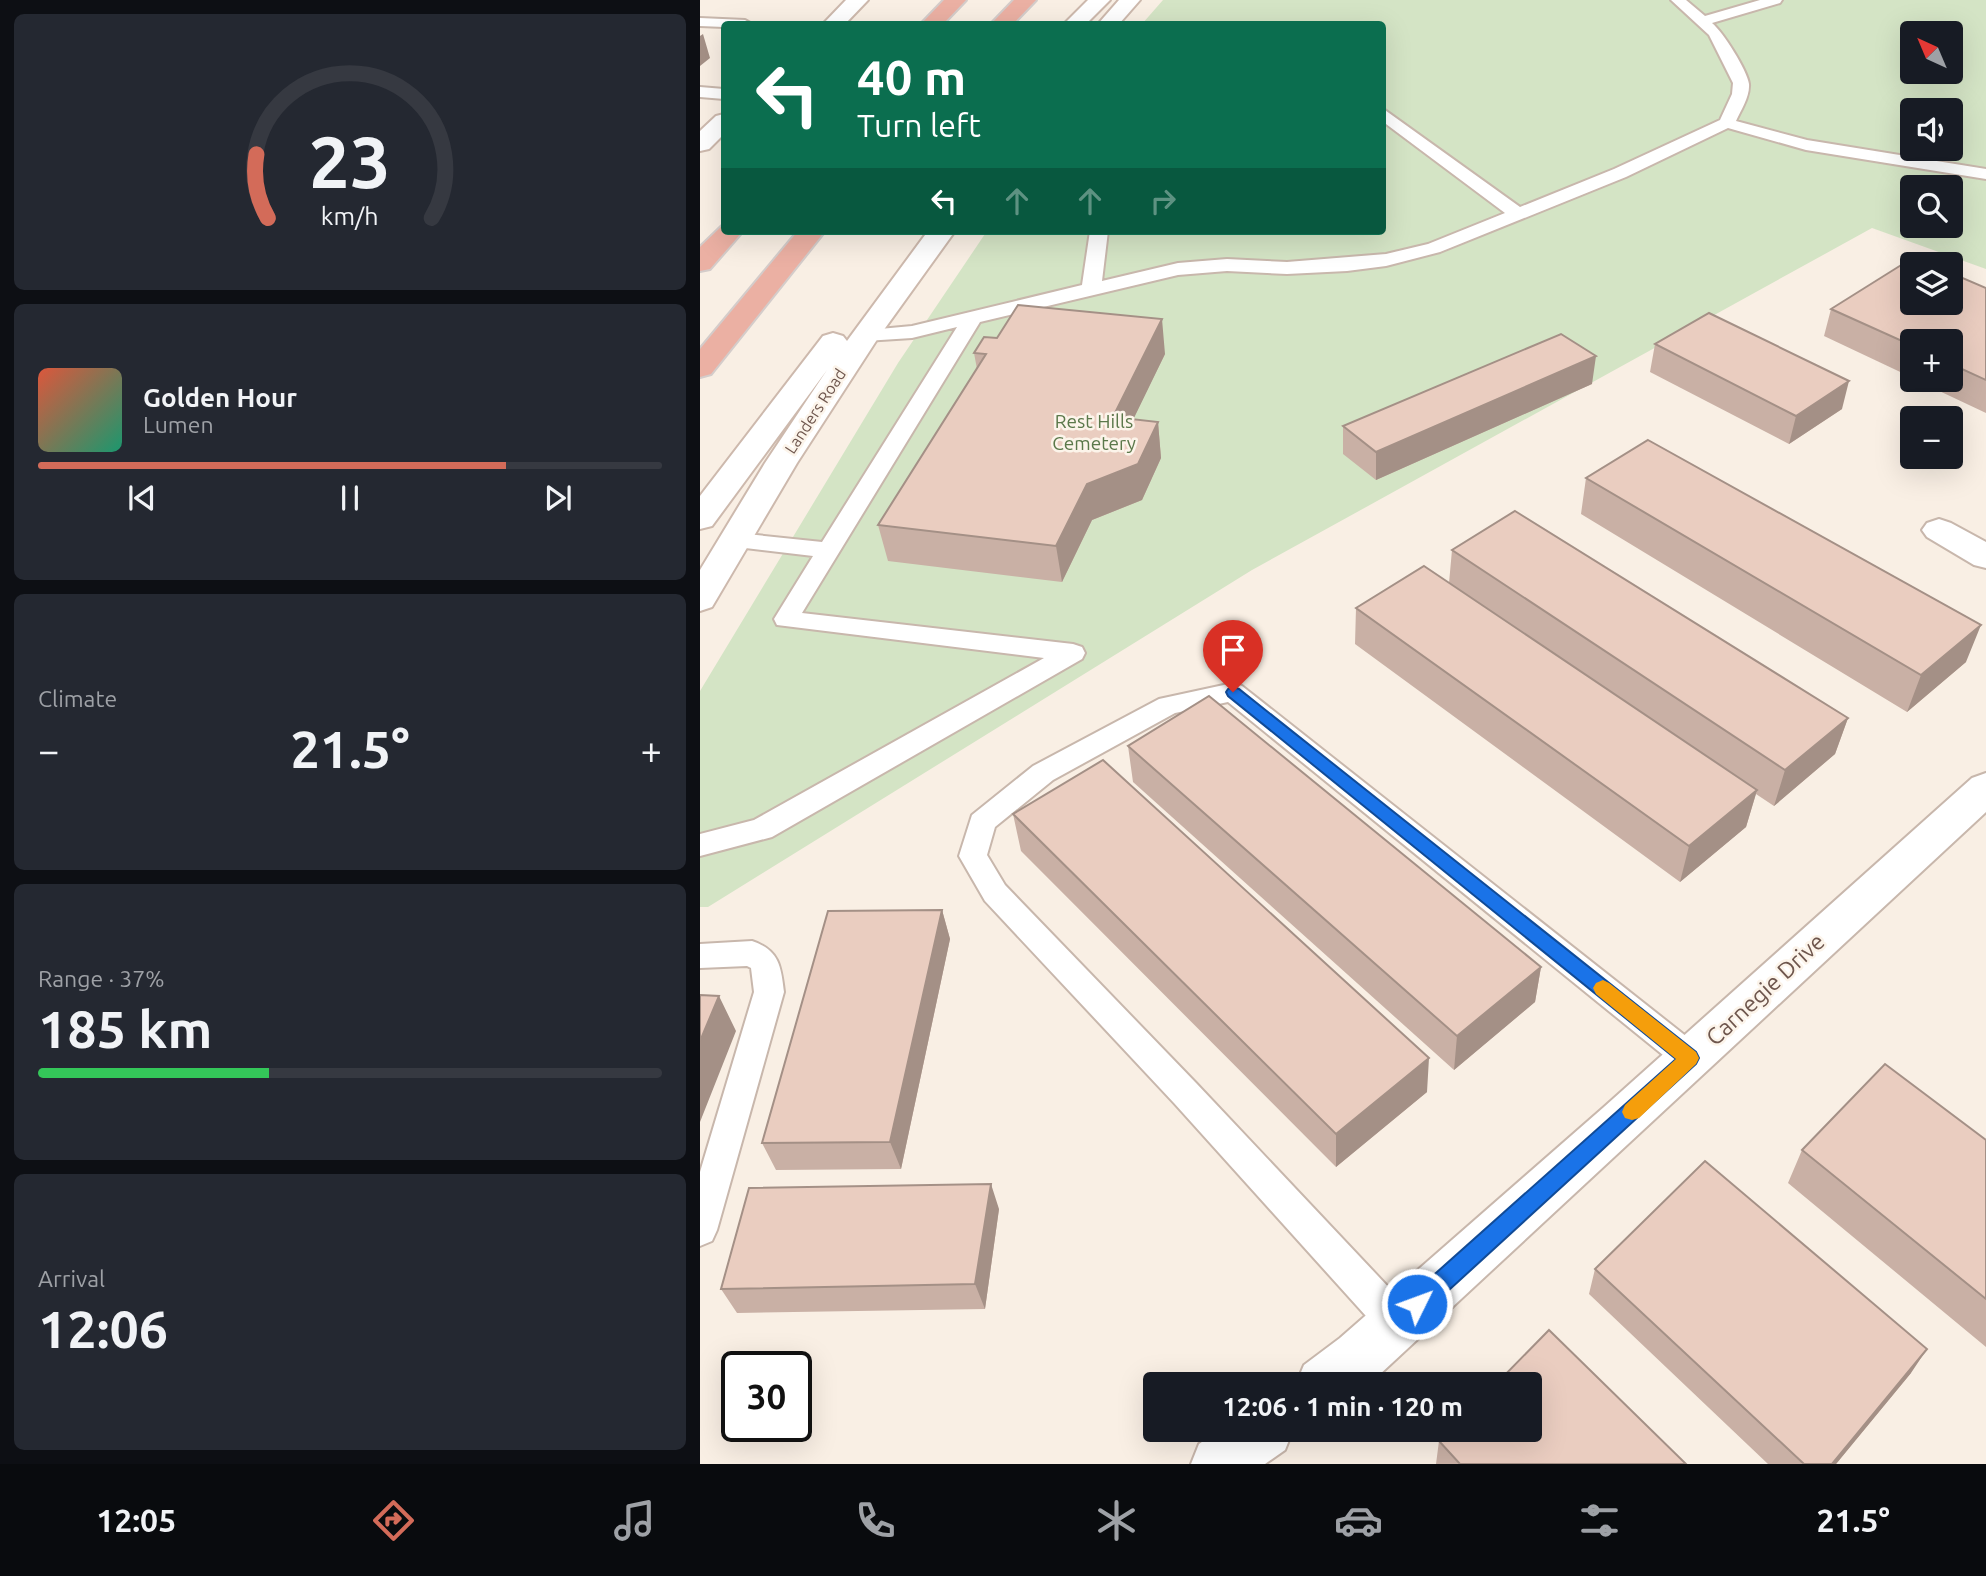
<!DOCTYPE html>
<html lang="en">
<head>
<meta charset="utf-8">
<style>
	:root { --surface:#171b24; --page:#242831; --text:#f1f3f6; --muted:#9ea1a6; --line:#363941; --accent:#d36b59 }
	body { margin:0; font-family:Ubuntu,sans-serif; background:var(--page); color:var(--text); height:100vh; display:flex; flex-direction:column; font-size:26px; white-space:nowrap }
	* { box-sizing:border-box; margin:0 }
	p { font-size:23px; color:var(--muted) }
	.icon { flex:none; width:38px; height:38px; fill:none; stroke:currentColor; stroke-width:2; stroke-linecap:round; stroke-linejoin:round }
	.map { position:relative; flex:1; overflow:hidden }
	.drawer { display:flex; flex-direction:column; gap:14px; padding:14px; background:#0d0f14; width:700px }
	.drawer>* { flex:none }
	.hud { position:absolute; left:21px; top:21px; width:665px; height:214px; border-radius:7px; box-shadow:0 7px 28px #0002; background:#0b6e4f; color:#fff; overflow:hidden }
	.needle { width:46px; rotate:316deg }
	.buttons { position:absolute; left:1200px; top:21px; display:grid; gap:14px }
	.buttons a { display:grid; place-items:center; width:63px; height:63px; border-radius:7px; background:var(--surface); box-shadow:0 7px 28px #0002; font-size:35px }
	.speed { position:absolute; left:21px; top:1351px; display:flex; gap:14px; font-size:35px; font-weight:700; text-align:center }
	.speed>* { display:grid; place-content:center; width:91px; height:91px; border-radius:50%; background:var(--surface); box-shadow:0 7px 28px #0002; line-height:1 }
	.speed .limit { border:4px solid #111; border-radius:10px; background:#fff; color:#111 }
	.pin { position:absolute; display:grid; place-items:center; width:60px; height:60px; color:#fff; margin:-72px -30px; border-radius:50% 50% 50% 0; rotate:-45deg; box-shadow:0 0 7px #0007 }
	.pin .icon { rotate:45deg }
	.me { position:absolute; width:77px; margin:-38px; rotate:48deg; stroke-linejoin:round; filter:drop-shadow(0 0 5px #0008) }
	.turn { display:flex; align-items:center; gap:24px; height:147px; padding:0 21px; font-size:32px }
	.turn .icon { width:91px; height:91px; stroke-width:2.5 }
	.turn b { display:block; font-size:49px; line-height:60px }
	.lanes { display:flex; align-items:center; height:66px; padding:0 21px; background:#0003; justify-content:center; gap:35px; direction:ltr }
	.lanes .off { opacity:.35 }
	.big { font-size:52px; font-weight:700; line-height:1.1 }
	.drawer .tile { flex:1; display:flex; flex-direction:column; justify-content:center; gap:10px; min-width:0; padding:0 24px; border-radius:10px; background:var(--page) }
	.drawer .dial { align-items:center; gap:0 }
	.dial svg { height:182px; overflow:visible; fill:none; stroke:var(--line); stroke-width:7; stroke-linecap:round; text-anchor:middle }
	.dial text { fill:var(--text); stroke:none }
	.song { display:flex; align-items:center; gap:21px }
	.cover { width:84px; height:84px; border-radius:10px; background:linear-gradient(135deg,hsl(10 70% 55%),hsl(160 70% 35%)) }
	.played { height:7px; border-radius:4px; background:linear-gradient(90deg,var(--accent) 75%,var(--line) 75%) }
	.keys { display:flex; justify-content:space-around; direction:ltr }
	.heat { display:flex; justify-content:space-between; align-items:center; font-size:38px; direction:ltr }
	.charge { height:10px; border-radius:5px; background:linear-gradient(90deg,#34c759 37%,var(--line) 0) }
	.trip { position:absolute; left:443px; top:1372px; width:399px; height:70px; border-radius:7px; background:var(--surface); box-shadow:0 7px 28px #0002; font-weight:700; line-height:70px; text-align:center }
	.tabs { display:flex; height:112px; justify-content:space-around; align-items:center; background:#090b0e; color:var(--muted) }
	.tabs .icon { width:49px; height:49px }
	.tabs .current { color:var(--accent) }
	.tabs b { font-size:32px; color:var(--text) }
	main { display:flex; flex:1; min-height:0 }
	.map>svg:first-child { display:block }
	.green { fill:#d4e4c5; fill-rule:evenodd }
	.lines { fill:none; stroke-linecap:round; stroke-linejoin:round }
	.service-casing { stroke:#c8b7ac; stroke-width:4 }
	.minor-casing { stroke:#c8b7ac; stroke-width:4 }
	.secondary-casing { stroke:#cdb9ad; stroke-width:4 }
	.motorway-casing { stroke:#d4ccca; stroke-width:4 }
	.service { fill:#fff; fill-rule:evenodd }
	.minor { fill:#fff; fill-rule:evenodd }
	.secondary { fill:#fff; fill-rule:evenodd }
	.motorway { fill:#ebb0a3; fill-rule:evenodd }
	.wall { fill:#c9b0a5 }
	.shaded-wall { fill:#a49086 }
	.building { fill:#eacdc0; stroke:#a49086; stroke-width:2 }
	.route { fill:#1a73e8; stroke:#114b97; stroke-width:2 }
	.slow { fill:#f59e0b }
	.labels { text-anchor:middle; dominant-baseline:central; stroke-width:5; stroke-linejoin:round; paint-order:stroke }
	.far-street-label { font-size:16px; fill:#6e564d; stroke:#fcf4ea }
	.park-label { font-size:19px; fill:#5b784a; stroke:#fcf4ea }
	.near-street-label { font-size:23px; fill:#6e564d; stroke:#fcf4ea }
</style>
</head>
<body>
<main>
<section class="drawer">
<div class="tile dial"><svg viewBox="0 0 100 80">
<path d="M14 69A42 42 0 1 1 86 69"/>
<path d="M14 69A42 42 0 0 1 9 41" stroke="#d36b59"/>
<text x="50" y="56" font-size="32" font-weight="700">23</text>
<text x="50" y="72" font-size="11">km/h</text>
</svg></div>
<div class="tile">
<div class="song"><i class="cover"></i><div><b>Golden Hour</b><p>Lumen</p></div></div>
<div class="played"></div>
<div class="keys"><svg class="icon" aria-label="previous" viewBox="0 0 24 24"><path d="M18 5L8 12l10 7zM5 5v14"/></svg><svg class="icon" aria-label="pause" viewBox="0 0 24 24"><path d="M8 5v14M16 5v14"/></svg><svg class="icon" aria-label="next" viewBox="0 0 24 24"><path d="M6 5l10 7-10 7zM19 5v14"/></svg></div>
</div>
<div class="tile"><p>Climate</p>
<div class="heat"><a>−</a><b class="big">21.5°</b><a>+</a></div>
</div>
<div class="tile"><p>Range · 37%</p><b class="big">185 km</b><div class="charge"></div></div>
<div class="tile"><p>Arrival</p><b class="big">12:06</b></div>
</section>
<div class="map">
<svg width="1286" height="1464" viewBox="0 0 1286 1464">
	<rect width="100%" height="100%" fill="#f9efe4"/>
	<path class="green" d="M 463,0 L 1286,0 L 1286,269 L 1172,228 L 552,570 L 8,907 L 0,907 L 0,691 L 198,363 L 287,231 L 682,231 L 682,24 L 442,24 ZM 1213,33 L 1251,33 L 1251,72 L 1213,72 ZM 1213,110 L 1251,110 L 1251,149 L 1213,149 ZM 1213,187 L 1251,187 L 1251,226 L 1213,226 Z"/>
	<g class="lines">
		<g class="service-casing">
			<path id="service" d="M 971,0 L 986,0 L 1005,16 L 1060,0 L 1082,0 L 1080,3 L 1012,23 C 1023,32 1047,70 1049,84 C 1050,96 1041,110 1036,121 L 1107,140 L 1286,169 L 1286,179 L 1106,150 L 1028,128 L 926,177 L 740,252 L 686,266 L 647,271 L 587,274 L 527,271 L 478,275 L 280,322 L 102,613 L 373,644 L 382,647 L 385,653 L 382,659 L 72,837 L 0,856 L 0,834 L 54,820 L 344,658 L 77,625 L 74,619 L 113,556 L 37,547 L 29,545 L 25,540 L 29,535 L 37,533 L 122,542 L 257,327 L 212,338 L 165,341 L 158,339 L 155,335 L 158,331 L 212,326 L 382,285 L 390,231 L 408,231 L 402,281 L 478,263 L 527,259 L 587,262 L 686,254 L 728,244 L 805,213 L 682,121 L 682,108 L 820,207 L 914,169 L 1020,120 L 1032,94 L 1033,83 L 1009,35 Z
				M 0,18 L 45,20 L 52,24 L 24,24 L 24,27 L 0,26 Z
				M 0,87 L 24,89 L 24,99 L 0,97 Z
				M 533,683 L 542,686 L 1001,1048 L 1006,1058 L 1001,1068 L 990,1072 L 979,1068 L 528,702 L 475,713 L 353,780 L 295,827 L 287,855 L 305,885 L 496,1083 L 710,1310 L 715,1323 L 710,1336 L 697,1341 L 684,1336 L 474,1103 L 285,901 L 259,856 L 272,815 L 333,766 L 459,699 Z
				M 52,941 C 79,950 81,966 84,992 L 17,1230 L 12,1241 L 0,1246 L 0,1172 L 54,992 L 51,968 L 47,966 L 0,968 L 0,944 Z"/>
		</g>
		<g class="minor-casing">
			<path id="minor" d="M 1239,519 L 1251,523 L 1286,542 L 1286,568 L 1274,565 L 1227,537 L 1222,530 L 1227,523 Z
				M 1286,773 L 1286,812 L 678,1376 L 667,1384 L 596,1384 L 604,1365 L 640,1338 L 904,1107 L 1272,778 Z
				M 519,1430 L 593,1430 L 585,1450 L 565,1464 L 491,1464 L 499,1444 Z"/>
		</g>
		<g class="secondary-casing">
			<path id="secondary" d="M 146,0 L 168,0 L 145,24 L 123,24 Z
				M 388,0 L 410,0 L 386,24 L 364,24 Z
				M 419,0 L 440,0 L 419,24 L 398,24 Z
				M 24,114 L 24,134 L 9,149 L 0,151 L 0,131 L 16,116 Z
				M 228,231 L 255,231 L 178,338 L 97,463 L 12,607 L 0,611 L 0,570 L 65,463 L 127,370 L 12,526 L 0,529 L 0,496 L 123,336 L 133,333 L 143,336 L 147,341 Z"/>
		</g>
		<g class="motorway-casing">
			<path id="motorway" d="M 244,0 L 266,0 L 243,24 L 221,24 Z
				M 314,0 L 336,0 L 313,24 L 291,24 Z
				M 24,224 L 24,231 L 43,231 L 10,269 L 0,271 L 0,247 Z
				M 98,231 L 125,231 L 11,374 L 0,377 L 0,349 Z"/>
		</g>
		<use href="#service" class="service"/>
		<use href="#minor" class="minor"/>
		<use href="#secondary" class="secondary"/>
		<use href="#motorway" class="motorway"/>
	</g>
	<path class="wall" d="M 1286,288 L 1286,413 L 1216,380 L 1251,380 L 1251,341 L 1213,341 L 1213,378 L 1124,336 L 1131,309 Z
		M 955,344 L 1142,409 L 1089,444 L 950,372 Z
		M 274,353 L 465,354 L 433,419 L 458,422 L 461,458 L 442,500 L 392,520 L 362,582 L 188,561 L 178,525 L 277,369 Z
		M 892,384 L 676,480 L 643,454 L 643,426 Z
		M 886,478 L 1266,662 L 1207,712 L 881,514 Z
		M 752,550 L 1148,718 L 1135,754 L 1074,806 L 1056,794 L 1046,827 L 980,882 L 655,644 L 656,608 L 749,583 Z
		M 428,746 L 841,967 L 835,1002 L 754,1070 L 433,782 Z
		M 313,814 L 727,1092 L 636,1167 L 321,851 Z
		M 242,910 L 250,939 L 201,1169 L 76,1170 L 62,1143 Z
		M 1286,1140 L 1286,1347 L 1088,1183 L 1102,1150 Z
		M 299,1209 L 285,1309 L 37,1313 L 21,1289 Z
		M 895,1269 L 1211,1373 L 1136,1464 L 1068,1464 L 889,1294 Z
		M 739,1441 L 986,1464 L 736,1464 Z"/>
	<path class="shaded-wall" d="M 3,34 L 10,58 L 0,66 L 0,36 Z
		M 462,319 L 465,354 L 417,453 L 413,417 Z
		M 896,356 L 892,384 L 676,480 L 676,452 Z
		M 1149,381 L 1142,409 L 1089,444 L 1096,416 Z
		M 458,422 L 461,458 L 442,500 L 392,520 L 362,582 L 356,546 L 387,484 Z
		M 1281,625 L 1266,662 L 1207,712 L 1221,675 Z
		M 1148,718 L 1135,754 L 1074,806 L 1085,770 Z
		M 1057,790 L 1046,827 L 980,882 L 989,846 Z
		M 242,910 L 250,939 L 201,1169 L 190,1142 Z
		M 841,967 L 835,1002 L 754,1070 L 757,1036 Z
		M 19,996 L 36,1031 L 0,1122 L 0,1041 Z
		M 729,1058 L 727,1092 L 636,1167 L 636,1134 Z
		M 291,1184 L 299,1209 L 285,1309 L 275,1284 Z
		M 1227,1349 L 1211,1373 L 1136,1464 L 1132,1464 Z"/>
	<path class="building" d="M 1214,257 L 1231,264 L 1213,264 L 1213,303 L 1251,303 L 1251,273 L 1286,288 L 1286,380 L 1251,364 L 1251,341 L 1213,341 L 1213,346 L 1131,309 Z
		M 318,305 L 462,319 L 413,417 L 458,422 L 438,464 L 387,484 L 356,546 L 178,525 L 286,354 L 274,353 L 284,337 L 297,338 Z
		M 1009,313 L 1149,381 L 1096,416 L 955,344 Z
		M 861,334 L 896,356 L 676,452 L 643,426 Z
		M 948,440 L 1281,625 L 1221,675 L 886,478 Z
		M 815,511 L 1148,718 L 1085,770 L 752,550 Z
		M 724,566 L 1057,790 L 989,846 L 656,608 Z
		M 509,696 L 841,967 L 757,1036 L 428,746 Z
		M 403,760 L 729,1058 L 636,1134 L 313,814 Z
		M 242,910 L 190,1142 L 62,1143 L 128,911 Z
		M 0,995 L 19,996 L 0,1041 Z
		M 1185,1064 L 1286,1140 L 1286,1299 L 1102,1150 Z
		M 1005,1161 L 1227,1349 L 1132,1464 L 1104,1464 L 895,1269 Z
		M 291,1184 L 275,1284 L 21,1289 L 49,1188 Z
		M 849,1330 L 986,1464 L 760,1464 L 739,1441 L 750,1430 L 830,1430 L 830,1384 L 796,1384 Z"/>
	<path class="route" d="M 533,687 L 539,689 L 996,1052 L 999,1058 L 996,1064 L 725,1312 L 717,1315 L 709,1312 L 706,1304 L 709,1297 L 976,1059 L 528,696 L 526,692 L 528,689 Z"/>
	<path class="slow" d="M 903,980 L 909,983 L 996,1052 L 999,1058 L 996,1064 L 939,1118 L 932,1120 L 925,1118 L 922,1112 L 925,1105 L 976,1059 L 896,994 L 893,988 L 896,983 Z"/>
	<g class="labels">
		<g class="far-street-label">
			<text transform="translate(115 411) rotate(-57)">Landers Road</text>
		</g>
		<g class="park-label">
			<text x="394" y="421">Rest Hills<tspan x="394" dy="22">Cemetery</tspan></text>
		</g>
		<g class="near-street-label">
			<text transform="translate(1065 989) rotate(-43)">Carnegie Drive</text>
		</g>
	</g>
</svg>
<div class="buttons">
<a><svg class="needle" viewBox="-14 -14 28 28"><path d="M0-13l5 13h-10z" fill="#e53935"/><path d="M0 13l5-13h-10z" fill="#9ea1a6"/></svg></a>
<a><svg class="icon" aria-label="sound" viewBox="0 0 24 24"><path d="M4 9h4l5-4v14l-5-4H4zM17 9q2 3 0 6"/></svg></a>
<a><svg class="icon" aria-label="search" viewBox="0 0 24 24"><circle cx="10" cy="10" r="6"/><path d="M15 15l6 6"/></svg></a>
<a><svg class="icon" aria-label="layers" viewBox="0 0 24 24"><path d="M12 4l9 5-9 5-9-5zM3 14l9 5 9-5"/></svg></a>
<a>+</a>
<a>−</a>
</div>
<div class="speed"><div class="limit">30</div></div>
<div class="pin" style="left:533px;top:692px;background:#d93025"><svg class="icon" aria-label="arrive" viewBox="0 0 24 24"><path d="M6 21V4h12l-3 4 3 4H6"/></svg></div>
<svg class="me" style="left:717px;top:1304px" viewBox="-20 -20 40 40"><circle r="17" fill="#1a73e8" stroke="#fff" stroke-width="3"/><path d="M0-11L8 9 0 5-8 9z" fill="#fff"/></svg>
<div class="trip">12:06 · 1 min · 120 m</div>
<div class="hud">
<div class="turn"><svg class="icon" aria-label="left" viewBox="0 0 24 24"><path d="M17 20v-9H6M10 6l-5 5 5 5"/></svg><div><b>40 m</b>Turn left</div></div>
<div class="lanes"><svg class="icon" aria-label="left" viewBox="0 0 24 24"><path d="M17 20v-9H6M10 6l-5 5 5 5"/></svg><svg class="icon off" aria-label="ahead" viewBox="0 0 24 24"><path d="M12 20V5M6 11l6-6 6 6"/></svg><svg class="icon off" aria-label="ahead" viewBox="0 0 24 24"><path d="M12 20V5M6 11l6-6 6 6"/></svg><svg class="icon off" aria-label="right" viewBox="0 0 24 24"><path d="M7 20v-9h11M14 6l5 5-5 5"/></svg></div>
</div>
</div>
</main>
<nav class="tabs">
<b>12:05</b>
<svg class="icon current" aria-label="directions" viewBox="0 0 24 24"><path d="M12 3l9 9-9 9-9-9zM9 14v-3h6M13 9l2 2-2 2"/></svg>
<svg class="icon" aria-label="music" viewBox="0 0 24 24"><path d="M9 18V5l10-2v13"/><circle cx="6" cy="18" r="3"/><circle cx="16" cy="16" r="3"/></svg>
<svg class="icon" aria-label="phone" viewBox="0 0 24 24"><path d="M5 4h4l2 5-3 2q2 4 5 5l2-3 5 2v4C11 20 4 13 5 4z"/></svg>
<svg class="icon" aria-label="climate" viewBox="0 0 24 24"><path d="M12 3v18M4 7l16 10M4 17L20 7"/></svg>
<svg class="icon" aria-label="car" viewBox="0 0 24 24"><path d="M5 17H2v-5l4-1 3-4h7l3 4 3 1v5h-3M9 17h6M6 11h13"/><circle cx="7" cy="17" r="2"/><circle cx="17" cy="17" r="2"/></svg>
<svg class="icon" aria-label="filters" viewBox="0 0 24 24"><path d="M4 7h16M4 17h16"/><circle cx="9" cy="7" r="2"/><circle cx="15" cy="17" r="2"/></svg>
<b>21.5°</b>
</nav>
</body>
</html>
